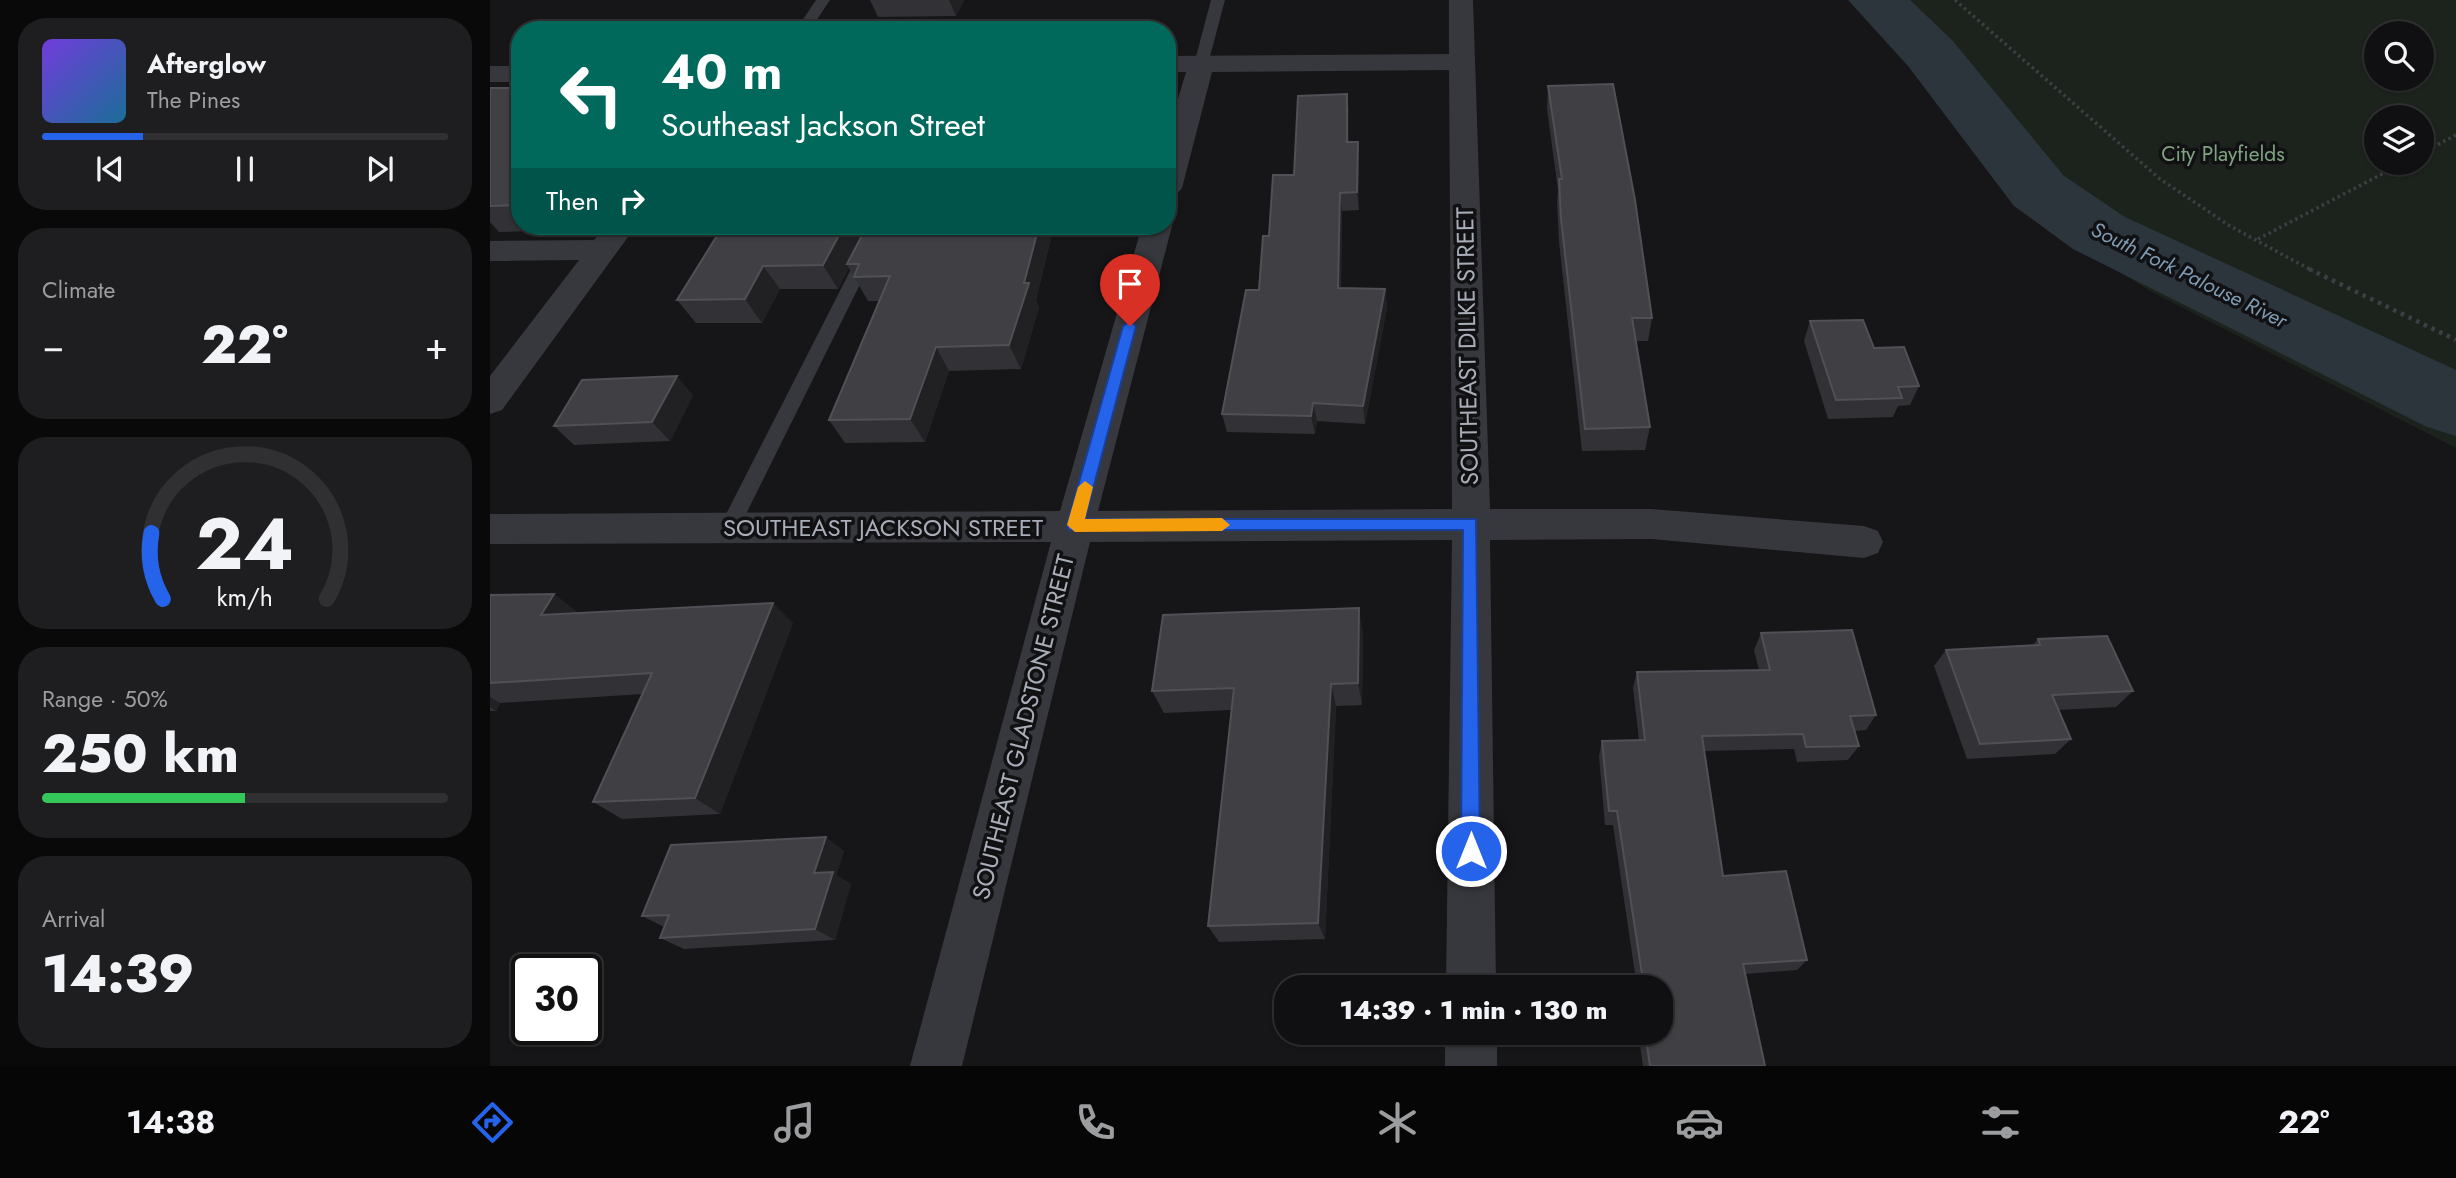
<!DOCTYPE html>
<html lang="en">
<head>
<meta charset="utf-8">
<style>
	:root { --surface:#101012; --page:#1e1e20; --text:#f1f3f6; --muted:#9c9d9f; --line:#303032; --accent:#2563eb }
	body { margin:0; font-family:Jost,sans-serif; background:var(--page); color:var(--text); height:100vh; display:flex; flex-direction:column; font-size:26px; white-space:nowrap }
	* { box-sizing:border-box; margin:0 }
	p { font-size:23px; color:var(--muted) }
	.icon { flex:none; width:38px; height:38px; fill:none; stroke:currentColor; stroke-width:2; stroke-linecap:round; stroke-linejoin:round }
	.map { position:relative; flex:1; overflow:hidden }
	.panel { display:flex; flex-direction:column; gap:18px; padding:18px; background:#09090a; width:490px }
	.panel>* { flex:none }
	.banner { position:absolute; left:21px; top:21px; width:665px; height:214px; border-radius:28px; box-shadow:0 2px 5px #0004,0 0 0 2px var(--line); background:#00695c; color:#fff; overflow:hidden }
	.controls { position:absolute; left:1874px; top:21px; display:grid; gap:14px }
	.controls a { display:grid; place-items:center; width:70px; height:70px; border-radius:50%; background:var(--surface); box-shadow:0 2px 5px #0004,0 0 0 2px var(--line); font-size:35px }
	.speed { position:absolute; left:21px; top:954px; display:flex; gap:14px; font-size:35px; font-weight:700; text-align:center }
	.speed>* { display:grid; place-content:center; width:91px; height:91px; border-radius:50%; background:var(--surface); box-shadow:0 2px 5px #0004,0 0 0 2px var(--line); line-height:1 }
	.speed .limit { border:4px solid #111; border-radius:10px; background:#fff; color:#111 }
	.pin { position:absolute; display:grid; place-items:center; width:60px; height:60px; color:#fff; margin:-72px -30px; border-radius:50% 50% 50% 0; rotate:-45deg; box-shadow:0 0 7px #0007 }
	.pin .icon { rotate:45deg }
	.me { position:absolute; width:77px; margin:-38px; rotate:0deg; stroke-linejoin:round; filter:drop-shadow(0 0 5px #0008) }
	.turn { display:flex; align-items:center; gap:24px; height:147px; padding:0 35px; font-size:32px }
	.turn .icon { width:91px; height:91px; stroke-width:2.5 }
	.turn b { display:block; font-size:49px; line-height:60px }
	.then { display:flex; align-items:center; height:66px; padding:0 35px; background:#0003; gap:14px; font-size:26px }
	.big { font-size:52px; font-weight:800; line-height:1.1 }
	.panel .widget { flex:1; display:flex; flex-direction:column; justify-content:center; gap:10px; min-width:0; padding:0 24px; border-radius:28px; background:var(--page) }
	.panel .dial { align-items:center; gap:0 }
	.dial svg { height:182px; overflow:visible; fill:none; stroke:var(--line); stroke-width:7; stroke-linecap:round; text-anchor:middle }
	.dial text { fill:var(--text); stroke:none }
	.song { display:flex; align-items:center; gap:21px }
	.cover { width:84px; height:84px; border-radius:10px; background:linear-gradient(135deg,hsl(260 70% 55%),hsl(200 70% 35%)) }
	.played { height:7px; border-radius:4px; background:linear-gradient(90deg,var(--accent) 25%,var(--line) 25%) }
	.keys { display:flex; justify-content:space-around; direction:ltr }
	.heat { display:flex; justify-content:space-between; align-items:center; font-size:38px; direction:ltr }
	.charge { height:10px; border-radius:5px; background:linear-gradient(90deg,#34c759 50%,var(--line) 0) }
	.trip { position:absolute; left:784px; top:975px; width:399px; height:70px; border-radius:28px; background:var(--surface); box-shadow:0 2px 5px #0004,0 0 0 2px var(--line); font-weight:800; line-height:70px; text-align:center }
	.tab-bar { display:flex; height:112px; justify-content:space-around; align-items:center; background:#060607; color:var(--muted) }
	.tab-bar .icon { width:49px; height:49px }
	.tab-bar .current { color:var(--accent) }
	.tab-bar b { font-size:32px; color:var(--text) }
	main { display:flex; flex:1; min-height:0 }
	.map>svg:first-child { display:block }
	.green { fill:#1c231d; fill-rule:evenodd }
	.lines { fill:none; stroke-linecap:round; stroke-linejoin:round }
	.river { fill:#2c353c; fill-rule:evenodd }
	.path-far1 { stroke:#3d3f44; stroke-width:3.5; stroke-dasharray:2.5 3.5; stroke-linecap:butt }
	.path { stroke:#3d3f44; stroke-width:4.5; stroke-dasharray:3.5 5; stroke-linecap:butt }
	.service { fill:#37383d; fill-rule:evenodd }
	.minor { fill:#37383d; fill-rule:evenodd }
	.wall { fill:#323236 }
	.shaded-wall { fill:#212124 }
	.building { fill:#3f3f44; stroke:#4f5156; stroke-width:2 }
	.route { fill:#2563eb; stroke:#184099; stroke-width:2 }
	.slow { fill:#f59e0b }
	.labels { text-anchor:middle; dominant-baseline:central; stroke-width:7; stroke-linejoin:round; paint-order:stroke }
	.far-park-label { font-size:21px; fill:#7fa381; stroke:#111113 }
	.far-water-label { font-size:21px; font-style:italic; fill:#7f9bb3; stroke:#111113 }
	.street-label { font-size:24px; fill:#a8adb8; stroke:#111113 }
</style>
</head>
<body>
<main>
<section class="panel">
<div class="widget">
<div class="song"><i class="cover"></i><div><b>Afterglow</b><p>The Pines</p></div></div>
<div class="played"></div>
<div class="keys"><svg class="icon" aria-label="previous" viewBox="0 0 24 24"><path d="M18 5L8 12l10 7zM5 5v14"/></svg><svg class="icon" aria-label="pause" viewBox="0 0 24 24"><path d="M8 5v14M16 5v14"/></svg><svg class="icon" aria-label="next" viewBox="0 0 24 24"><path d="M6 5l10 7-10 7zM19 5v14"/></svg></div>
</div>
<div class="widget"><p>Climate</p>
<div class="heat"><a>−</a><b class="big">22°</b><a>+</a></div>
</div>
<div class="widget dial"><svg viewBox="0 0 100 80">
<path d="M14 69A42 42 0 1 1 86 69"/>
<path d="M14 69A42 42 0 0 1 9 40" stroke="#2563eb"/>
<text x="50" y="56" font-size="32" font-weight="700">24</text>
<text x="50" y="72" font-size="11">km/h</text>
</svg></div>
<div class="widget"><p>Range · 50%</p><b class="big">250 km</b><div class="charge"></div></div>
<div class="widget"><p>Arrival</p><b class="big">14:39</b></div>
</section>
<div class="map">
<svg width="1966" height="1066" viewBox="0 0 1966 1066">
	<rect width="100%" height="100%" fill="#161618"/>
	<path class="green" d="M 1360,0 L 1966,0 L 1966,448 L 1660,291 L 1546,220 L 1430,72 ZM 1886,33 L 1932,33 L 1932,79 L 1886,79 ZM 1932,117 L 1932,163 L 1886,163 L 1886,117 Z"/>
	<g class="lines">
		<path class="river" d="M 1358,0 L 1420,0 L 1462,40 L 1574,176 L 1635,217 L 1966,370 L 1966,436 L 1937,427 L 1583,249 L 1524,206 L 1418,66 Z"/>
		<path class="path-far1" d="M 1465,0 L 1670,179 L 1740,226 L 1823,271
			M 1932,153 L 1966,135
			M 1768,239 L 1913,163"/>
		<path class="path" d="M 1819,269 L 1966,340"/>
		<path class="service" d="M 326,0 L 340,0 L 320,30 L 306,30 Z
			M 721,0 L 735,0 L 718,64 L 711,68 L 704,64 Z
			M 383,226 L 399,226 L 246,534 L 239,536 L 232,534 L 229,528 Z"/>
		<path class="minor" d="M 959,0 L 983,0 L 1000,509 L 1161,509 L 1374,526 L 1388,531 L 1393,542 L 1388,553 L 1374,558 L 1161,539 L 1000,540 L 1006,987 L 956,987 L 962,540 L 600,542 L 472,1066 L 420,1066 L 561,542 L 0,544 L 0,514 L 570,511 L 652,226 L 677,226 L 677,219 L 682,226 L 608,511 L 962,509 L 959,70 L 722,72 L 692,188 L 687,194 L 677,197 L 677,136 L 696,72 L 677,72 L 677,56 L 959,54 Z
			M 0,66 L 30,66 L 30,82 L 0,82 Z
			M 115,226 L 146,226 L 12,410 L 0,414 L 0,376 L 89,260 L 0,261 L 0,241 L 104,240 Z
			M 955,1032 L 1007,1032 L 1007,1066 L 955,1066 Z"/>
	</g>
	<path class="wall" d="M 380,0 L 474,0 L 466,16 L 388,17 Z
		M 1058,86 L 1162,318 L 1158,341 L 1146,341 L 1160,427 L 1155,450 L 1092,451 L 1069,242 L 1067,203 L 1068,190 L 1057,109 Z
		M 0,88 L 30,88 L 30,226 L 77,226 L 74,230 L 9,232 L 0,222 Z
		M 857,94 L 859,113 L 859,142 L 869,160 L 869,210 L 852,211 L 851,288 L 895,289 L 897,307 L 875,424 L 827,421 L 825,434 L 737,432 L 732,414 L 769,290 L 779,236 Z
		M 229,226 L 564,226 L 546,300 L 549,307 L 531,369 L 459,371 L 435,442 L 355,443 L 339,420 L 389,301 L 378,301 L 359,268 L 348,289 L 290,289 L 272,323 L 206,323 L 187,300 L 231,229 Z
		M 1320,321 L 1384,348 L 1429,386 L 1420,405 L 1408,406 L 1403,417 L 1338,419 L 1314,341 Z
		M 203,395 L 180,441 L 84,445 L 64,426 Z
		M 64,594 L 88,613 L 303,623 L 230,814 L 132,819 L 103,802 L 153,694 L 10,703 L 6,711 L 0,711 L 0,595 Z
		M 873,632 L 872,705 L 846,706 L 835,939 L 729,942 L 718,926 L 742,710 L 674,713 L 662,691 Z
		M 1271,633 L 1386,715 L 1376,730 L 1364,731 L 1369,746 L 1358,760 L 1307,762 L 1304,749 L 1214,751 L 1233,876 L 1317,960 L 1307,970 L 1255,974 L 1275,1066 L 1153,1066 L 1148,1032 L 1171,1032 L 1171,987 L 1147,987 L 1123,825 L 1115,825 L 1109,756 L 1112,741 L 1149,740 L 1143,688 L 1147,672 L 1269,670 L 1264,650 Z
		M 1548,639 L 1643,691 L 1626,707 L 1568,710 L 1581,739 L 1565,754 L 1477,759 L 1444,666 L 1456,650 L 1543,645 Z
		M 354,851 L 346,875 L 361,884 L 345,940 L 194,949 L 170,938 L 174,927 L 152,916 Z"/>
	<path class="shaded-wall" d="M 459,0 L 474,0 L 466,16 Z
		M 857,94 L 859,113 L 859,160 L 857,142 Z
		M 868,142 L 869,160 L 869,210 L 867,192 Z
		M 850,193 L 852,211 L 850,307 L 848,288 Z
		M 354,226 L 380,226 L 357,264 L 359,268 L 348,289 L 333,265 Z
		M 549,226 L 564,226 L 546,300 L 549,307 L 531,369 L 519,345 Z
		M 273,266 L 290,289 L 272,323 L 255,299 Z
		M 895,289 L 897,307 L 875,424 L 873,406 Z
		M 446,347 L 459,371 L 435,442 L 420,419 Z
		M 187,376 L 203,395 L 180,441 L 162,422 Z
		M 823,403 L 827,421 L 825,434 L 821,416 Z
		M 64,594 L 90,614 L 51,615 Z
		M 283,603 L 303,623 L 230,814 L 205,798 Z
		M 869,608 L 873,632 L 872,705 L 868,683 Z
		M 841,684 L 846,706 L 835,939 L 828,923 Z
		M 0,697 L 10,703 L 6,711 L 0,707 Z
		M 336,837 L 354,851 L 346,875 L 361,884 L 345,940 L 325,929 L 324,873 Z"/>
	<path class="building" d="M 1123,84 L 1145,200 L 1162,318 L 1142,318 L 1160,427 L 1095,429 L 1071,219 L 1069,179 L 1072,179 L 1058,86 Z
		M 0,88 L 30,88 L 30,205 L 0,206 Z
		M 857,94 L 857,142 L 868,142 L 867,192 L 850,193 L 848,288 L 895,289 L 873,406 L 823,403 L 821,416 L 732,414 L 756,290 L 769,290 L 773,236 L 779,236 L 783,175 L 804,175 L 808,96 Z
		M 233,226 L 354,226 L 333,265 L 273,266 L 255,299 L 187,300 Z
		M 377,226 L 549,226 L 534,283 L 539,283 L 519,345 L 446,347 L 420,419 L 339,420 L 400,276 L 364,277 L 369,264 L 357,264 Z
		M 1373,320 L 1384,348 L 1414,347 L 1429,386 L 1408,387 L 1412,398 L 1346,400 L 1320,321 Z
		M 187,376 L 162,422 L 64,426 L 92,380 Z
		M 64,594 L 51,615 L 283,603 L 205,798 L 103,802 L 162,673 L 0,683 L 0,595 Z
		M 869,608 L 868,683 L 841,684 L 828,923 L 718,926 L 744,688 L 662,691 L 673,615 Z
		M 1362,630 L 1386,715 L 1360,716 L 1369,746 L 1316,747 L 1313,734 L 1212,736 L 1233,876 L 1296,871 L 1317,960 L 1253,964 L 1275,1066 L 1160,1066 L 1155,1032 L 1171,1032 L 1171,987 L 1154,987 L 1127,811 L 1119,811 L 1112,741 L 1155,740 L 1147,672 L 1280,670 L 1271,633 Z
		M 1617,636 L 1643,691 L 1562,695 L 1581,739 L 1490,744 L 1456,650 L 1550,645 L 1548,639 Z
		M 336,837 L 324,873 L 343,872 L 325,929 L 170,938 L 179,915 L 152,916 L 181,845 Z"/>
	<path class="route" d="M 640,321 L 646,326 L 595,519 L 986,519 L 990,851 L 988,858 L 981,860 L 974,858 L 971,851 L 973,530 L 579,530 L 577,525 L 633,326 Z"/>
	<path class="slow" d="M 595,481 L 603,487 L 595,519 L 732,518 L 740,525 L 732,531 L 585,532 L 577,525 L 588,487 Z"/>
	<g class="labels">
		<g class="far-park-label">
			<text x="1733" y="154">City Playfields</text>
		</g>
		<g class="far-water-label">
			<text transform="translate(1699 275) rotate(26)">South Fork Palouse River</text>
		</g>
		<g class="street-label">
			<text transform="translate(977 346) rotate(-91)">SOUTHEAST DILKE STREET</text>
			<text x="393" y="527">SOUTHEAST JACKSON STREET</text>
			<text transform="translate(533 727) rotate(-76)">SOUTHEAST GLADSTONE STREET</text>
		</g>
	</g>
</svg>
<div class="controls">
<a><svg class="icon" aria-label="search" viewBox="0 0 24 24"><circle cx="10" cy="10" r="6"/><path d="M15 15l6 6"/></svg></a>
<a><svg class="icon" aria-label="layers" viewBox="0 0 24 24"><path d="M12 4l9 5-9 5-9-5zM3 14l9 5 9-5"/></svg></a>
</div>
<div class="speed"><div class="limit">30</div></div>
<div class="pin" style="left:640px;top:326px;background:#d93025"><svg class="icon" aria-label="arrive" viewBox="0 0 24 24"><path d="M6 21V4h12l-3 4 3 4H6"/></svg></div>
<svg class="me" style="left:981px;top:851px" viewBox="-20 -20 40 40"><circle r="17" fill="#2563eb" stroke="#fff" stroke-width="3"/><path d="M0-11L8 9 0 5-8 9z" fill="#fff"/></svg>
<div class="trip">14:39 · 1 min · 130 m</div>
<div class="banner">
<div class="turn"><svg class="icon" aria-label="left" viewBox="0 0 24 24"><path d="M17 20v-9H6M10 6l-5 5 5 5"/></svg><div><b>40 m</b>Southeast Jackson Street</div></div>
<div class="then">Then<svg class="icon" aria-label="right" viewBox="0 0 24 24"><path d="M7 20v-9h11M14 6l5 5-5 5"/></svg></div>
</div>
</div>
</main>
<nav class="tab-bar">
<b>14:38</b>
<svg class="icon current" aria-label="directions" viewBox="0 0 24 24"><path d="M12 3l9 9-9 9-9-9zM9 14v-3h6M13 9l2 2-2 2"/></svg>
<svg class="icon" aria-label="music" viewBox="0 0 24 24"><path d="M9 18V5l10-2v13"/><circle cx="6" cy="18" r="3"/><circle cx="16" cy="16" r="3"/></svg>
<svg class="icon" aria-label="phone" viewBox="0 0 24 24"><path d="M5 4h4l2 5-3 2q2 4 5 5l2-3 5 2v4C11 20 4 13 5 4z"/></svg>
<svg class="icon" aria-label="climate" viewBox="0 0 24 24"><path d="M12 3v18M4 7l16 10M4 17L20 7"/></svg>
<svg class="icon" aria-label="car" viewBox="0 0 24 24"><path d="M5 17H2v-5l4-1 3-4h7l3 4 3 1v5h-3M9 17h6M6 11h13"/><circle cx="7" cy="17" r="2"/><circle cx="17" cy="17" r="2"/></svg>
<svg class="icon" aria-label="filters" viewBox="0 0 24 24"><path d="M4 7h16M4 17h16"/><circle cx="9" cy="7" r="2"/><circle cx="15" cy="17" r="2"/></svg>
<b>22°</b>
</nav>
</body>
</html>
